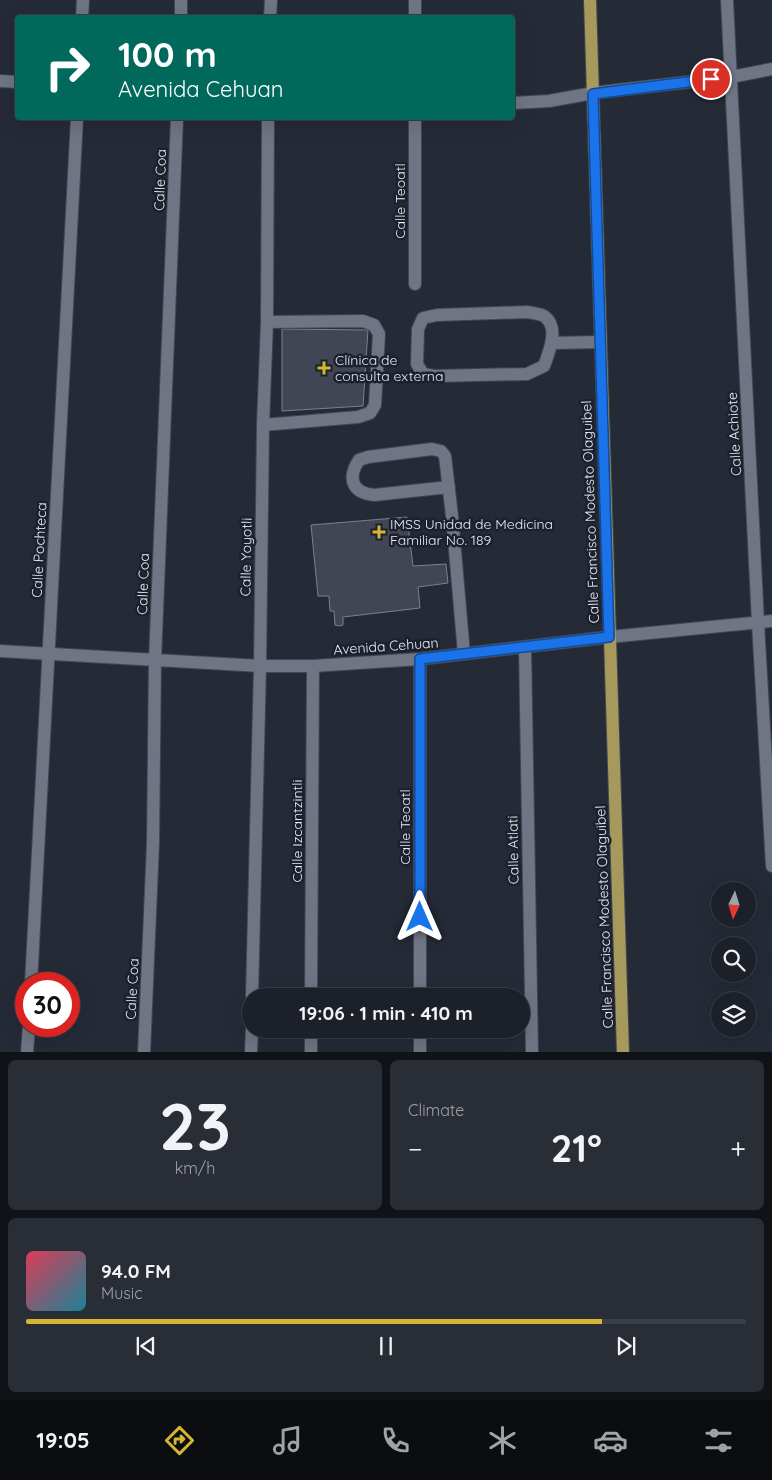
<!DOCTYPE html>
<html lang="en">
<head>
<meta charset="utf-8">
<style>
	:root { --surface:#1c2029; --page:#292d35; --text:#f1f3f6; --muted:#a0a3a8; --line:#3a3e46; --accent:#d6b534 }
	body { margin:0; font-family:Quicksand,sans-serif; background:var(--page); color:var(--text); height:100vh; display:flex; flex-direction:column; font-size:19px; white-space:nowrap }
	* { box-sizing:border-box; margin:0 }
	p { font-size:16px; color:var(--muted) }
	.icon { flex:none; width:28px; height:28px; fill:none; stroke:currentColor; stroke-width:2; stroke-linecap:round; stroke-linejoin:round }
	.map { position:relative; height:1052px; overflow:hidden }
	.details { display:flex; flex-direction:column; gap:8px; padding:8px; background:#0f1217; flex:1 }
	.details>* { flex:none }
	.guide { position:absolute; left:15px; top:15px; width:500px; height:105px; border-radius:5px; box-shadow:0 5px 20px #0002,0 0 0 1px var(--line); background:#00695c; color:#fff; overflow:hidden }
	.needle { width:32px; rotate:184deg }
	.fabs { position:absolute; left:711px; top:882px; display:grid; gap:10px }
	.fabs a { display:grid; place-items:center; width:45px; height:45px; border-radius:50%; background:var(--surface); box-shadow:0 5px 20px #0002,0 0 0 1px var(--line); font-size:25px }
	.speed { position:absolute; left:15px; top:972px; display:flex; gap:10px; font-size:25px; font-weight:700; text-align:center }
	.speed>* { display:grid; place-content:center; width:65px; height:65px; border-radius:50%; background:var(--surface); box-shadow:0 5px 20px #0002,0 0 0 1px var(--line); line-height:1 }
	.speed .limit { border:8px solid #d22; background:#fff; color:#111 }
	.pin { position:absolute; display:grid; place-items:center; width:42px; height:42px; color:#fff; margin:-21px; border:2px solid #fff; border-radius:50%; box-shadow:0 1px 5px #0007 }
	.me { position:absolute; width:55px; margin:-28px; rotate:0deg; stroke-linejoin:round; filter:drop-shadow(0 0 4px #0008) }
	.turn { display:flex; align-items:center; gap:18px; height:105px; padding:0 20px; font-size:22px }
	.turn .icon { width:65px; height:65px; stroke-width:2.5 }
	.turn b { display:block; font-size:35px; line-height:42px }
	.big { font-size:38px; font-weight:800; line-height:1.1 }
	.details .widget { flex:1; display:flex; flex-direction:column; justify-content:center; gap:8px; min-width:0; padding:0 18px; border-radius:8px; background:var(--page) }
	.details .dial { align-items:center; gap:0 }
	.dial b { font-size:65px; line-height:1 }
	.song { display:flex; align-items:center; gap:15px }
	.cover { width:60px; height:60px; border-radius:8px; background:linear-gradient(135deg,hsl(350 70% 55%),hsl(190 70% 35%)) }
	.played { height:5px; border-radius:2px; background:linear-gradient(90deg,var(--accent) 80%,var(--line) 80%) }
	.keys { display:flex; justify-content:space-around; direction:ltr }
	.heat { display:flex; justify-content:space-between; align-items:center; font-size:28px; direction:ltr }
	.details .tiles { flex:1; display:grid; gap:8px; grid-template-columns:1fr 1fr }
	.widget:last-child { grid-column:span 2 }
	.trip { position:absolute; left:242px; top:988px; width:288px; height:50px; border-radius:25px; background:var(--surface); box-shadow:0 5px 20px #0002,0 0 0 1px var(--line); font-weight:800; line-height:50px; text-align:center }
	.menu { display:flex; height:80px; justify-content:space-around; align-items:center; background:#0b0d10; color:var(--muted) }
	.menu .icon { width:35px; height:35px }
	.menu .current { color:var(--accent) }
	.menu b { font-size:22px; color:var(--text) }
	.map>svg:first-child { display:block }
	.building { fill:#404653; stroke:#7a808f }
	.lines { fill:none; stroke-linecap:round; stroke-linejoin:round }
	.minor-casing { stroke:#424751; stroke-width:14 }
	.major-casing { stroke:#424751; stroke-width:14 }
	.minor { stroke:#6f7584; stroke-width:12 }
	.major { stroke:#a7985c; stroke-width:12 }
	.route-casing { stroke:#114b97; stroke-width:12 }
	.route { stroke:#1a73e8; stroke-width:9 }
	.poi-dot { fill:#d6b534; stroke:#1c212d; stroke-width:2 }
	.labels { text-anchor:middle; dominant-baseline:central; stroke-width:5; stroke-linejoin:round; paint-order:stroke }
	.street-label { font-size:14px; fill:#e7eaf3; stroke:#1c212d }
	.poi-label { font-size:14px; fill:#e7eaf3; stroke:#1c212d; text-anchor:start }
</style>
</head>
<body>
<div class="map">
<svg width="772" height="1053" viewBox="0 0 772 1053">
	<rect width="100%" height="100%" fill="#252a37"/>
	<path class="building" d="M 282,329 L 368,330 L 363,406 L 282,411 Z
		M 407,517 L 413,566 L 446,564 L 448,583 L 418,587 L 420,608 L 343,617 L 343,625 L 339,626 L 335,625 L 334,611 L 330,611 L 329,596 L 318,596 L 311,525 Z"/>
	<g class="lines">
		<g class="minor-casing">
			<path id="minor" d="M 415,0 L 415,18
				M 727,0 L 758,623 L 772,866
				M 82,18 L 83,0
				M 181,18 L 181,0
				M 270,18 L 271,0
				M 0,81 L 18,82
				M 512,103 L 549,101 L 593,93 L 731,77 L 772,69
				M 415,284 L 415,118
				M 528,312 C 532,313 540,314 544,316 C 560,327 549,352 544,366 L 527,374 L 434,376 L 423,374 L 417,364 L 418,329 L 423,318 L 437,315 Z
				M 552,343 L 600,342
				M 263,425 L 358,417 L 370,413 L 375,405 L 379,334 L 374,325 L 363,321 L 267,322
				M 449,487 L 374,495 C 352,493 347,478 359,460 L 368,457 L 432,449 L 441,451 L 445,456 L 452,516 L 464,654
				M 525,647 L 532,1053
				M 0,651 L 260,666 L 313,666 L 420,659 L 609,637 L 772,621
				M 420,659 L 420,996
				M 31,984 L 77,118
				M 252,996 L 260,666 L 263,425 L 267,322 L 268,118
				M 311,996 L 313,666
				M 420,1029 L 420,1053
				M 27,1053 L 29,1026
				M 144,1053 L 153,843 L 155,660 L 177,118
				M 251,1053 L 252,1029
				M 311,1053 L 311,1029"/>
		</g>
		<g class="major-casing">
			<path id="major" d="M 590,0 L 623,1053"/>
		</g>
		<use href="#minor" class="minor"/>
		<use href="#major" class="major"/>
	</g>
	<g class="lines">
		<g class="route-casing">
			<path id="route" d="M 420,917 L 420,659 L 609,637 L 593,94 L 711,79"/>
		</g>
		<use href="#route" class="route"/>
	</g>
	<g class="poi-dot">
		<path d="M321.5 360.5h5v5h5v5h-5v5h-5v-5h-5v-5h5z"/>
		<path d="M376.5 524.5h5v5h5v5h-5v5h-5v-5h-5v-5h5z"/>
	</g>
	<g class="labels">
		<g class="street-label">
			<text transform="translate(160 180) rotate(-88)">Calle Coa</text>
			<text transform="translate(400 201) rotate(-90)">Calle Teoatl</text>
			<text transform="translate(734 434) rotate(-93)">Calle Achiote</text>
			<text transform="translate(590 512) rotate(-92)">Calle Francisco Modesto Olaguibel</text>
			<text transform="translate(39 550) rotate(-87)">Calle Pochteca</text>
			<text transform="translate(246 557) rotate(-89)">Calle Yoyotli</text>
			<text transform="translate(143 584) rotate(-88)">Calle Coa</text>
			<text transform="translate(386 646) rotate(-4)">Avenida Cehuan</text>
			<text transform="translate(405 827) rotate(-90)">Calle Teoatl</text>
			<text transform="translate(297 831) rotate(-90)">Calle Izcantzintli</text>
			<text transform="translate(513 850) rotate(-91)">Calle Atlati</text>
			<text transform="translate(604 917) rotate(-92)">Calle Francisco Modesto Olaguibel</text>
			<text transform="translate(132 989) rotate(-87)">Calle Coa</text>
		</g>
		<g class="poi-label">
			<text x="335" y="360">Clínica de<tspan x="335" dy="16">consulta externa</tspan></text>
			<text x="390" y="524">IMSS Unidad de Medicina<tspan x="390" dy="16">Familiar No. 189</tspan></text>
		</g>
	</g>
</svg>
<div class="fabs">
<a><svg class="needle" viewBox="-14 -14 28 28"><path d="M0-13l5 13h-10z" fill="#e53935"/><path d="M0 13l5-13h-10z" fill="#a0a3a8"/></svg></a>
<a><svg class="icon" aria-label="search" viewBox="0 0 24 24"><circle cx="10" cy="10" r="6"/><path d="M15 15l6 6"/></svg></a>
<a><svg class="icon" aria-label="layers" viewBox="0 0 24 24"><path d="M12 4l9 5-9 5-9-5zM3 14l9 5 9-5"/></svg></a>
</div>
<div class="speed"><div class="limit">30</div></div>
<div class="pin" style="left:711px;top:79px;background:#d93025"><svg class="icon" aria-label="arrive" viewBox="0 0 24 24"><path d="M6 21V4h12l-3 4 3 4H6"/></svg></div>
<svg class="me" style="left:420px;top:917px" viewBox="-20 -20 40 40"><path d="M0-17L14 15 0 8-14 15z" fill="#1a73e8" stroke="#fff" stroke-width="4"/></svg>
<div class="trip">19:06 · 1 min · 410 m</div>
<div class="guide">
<div class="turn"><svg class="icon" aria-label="right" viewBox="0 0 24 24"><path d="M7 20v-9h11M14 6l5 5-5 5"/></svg><div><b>100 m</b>Avenida Cehuan</div></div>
</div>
</div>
<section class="details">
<div class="tiles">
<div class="widget dial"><b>23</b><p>km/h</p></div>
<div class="widget"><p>Climate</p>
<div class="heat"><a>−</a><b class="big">21°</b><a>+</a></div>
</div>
<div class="widget">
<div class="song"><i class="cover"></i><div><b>94.0 FM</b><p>Music</p></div></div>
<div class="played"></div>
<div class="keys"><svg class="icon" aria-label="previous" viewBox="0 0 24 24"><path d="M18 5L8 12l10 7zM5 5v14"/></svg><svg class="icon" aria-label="pause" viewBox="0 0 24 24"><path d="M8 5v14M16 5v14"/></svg><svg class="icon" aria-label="next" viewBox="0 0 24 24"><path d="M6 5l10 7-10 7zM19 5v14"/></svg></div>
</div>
</div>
</section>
<nav class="menu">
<b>19:05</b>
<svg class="icon current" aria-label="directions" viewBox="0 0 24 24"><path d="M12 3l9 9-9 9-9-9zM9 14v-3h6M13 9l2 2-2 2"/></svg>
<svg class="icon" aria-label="music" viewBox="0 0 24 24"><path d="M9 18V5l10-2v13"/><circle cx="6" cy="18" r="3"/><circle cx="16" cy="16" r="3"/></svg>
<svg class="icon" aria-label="phone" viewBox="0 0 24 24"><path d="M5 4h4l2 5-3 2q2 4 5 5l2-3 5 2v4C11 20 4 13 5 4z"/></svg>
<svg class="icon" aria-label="climate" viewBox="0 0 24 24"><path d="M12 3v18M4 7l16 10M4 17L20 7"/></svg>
<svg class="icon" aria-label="car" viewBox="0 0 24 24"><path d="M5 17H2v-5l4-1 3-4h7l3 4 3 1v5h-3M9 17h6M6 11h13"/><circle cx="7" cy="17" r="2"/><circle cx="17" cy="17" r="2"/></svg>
<svg class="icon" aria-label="filters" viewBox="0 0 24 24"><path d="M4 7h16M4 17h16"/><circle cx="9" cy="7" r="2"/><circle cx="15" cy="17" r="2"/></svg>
</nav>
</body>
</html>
